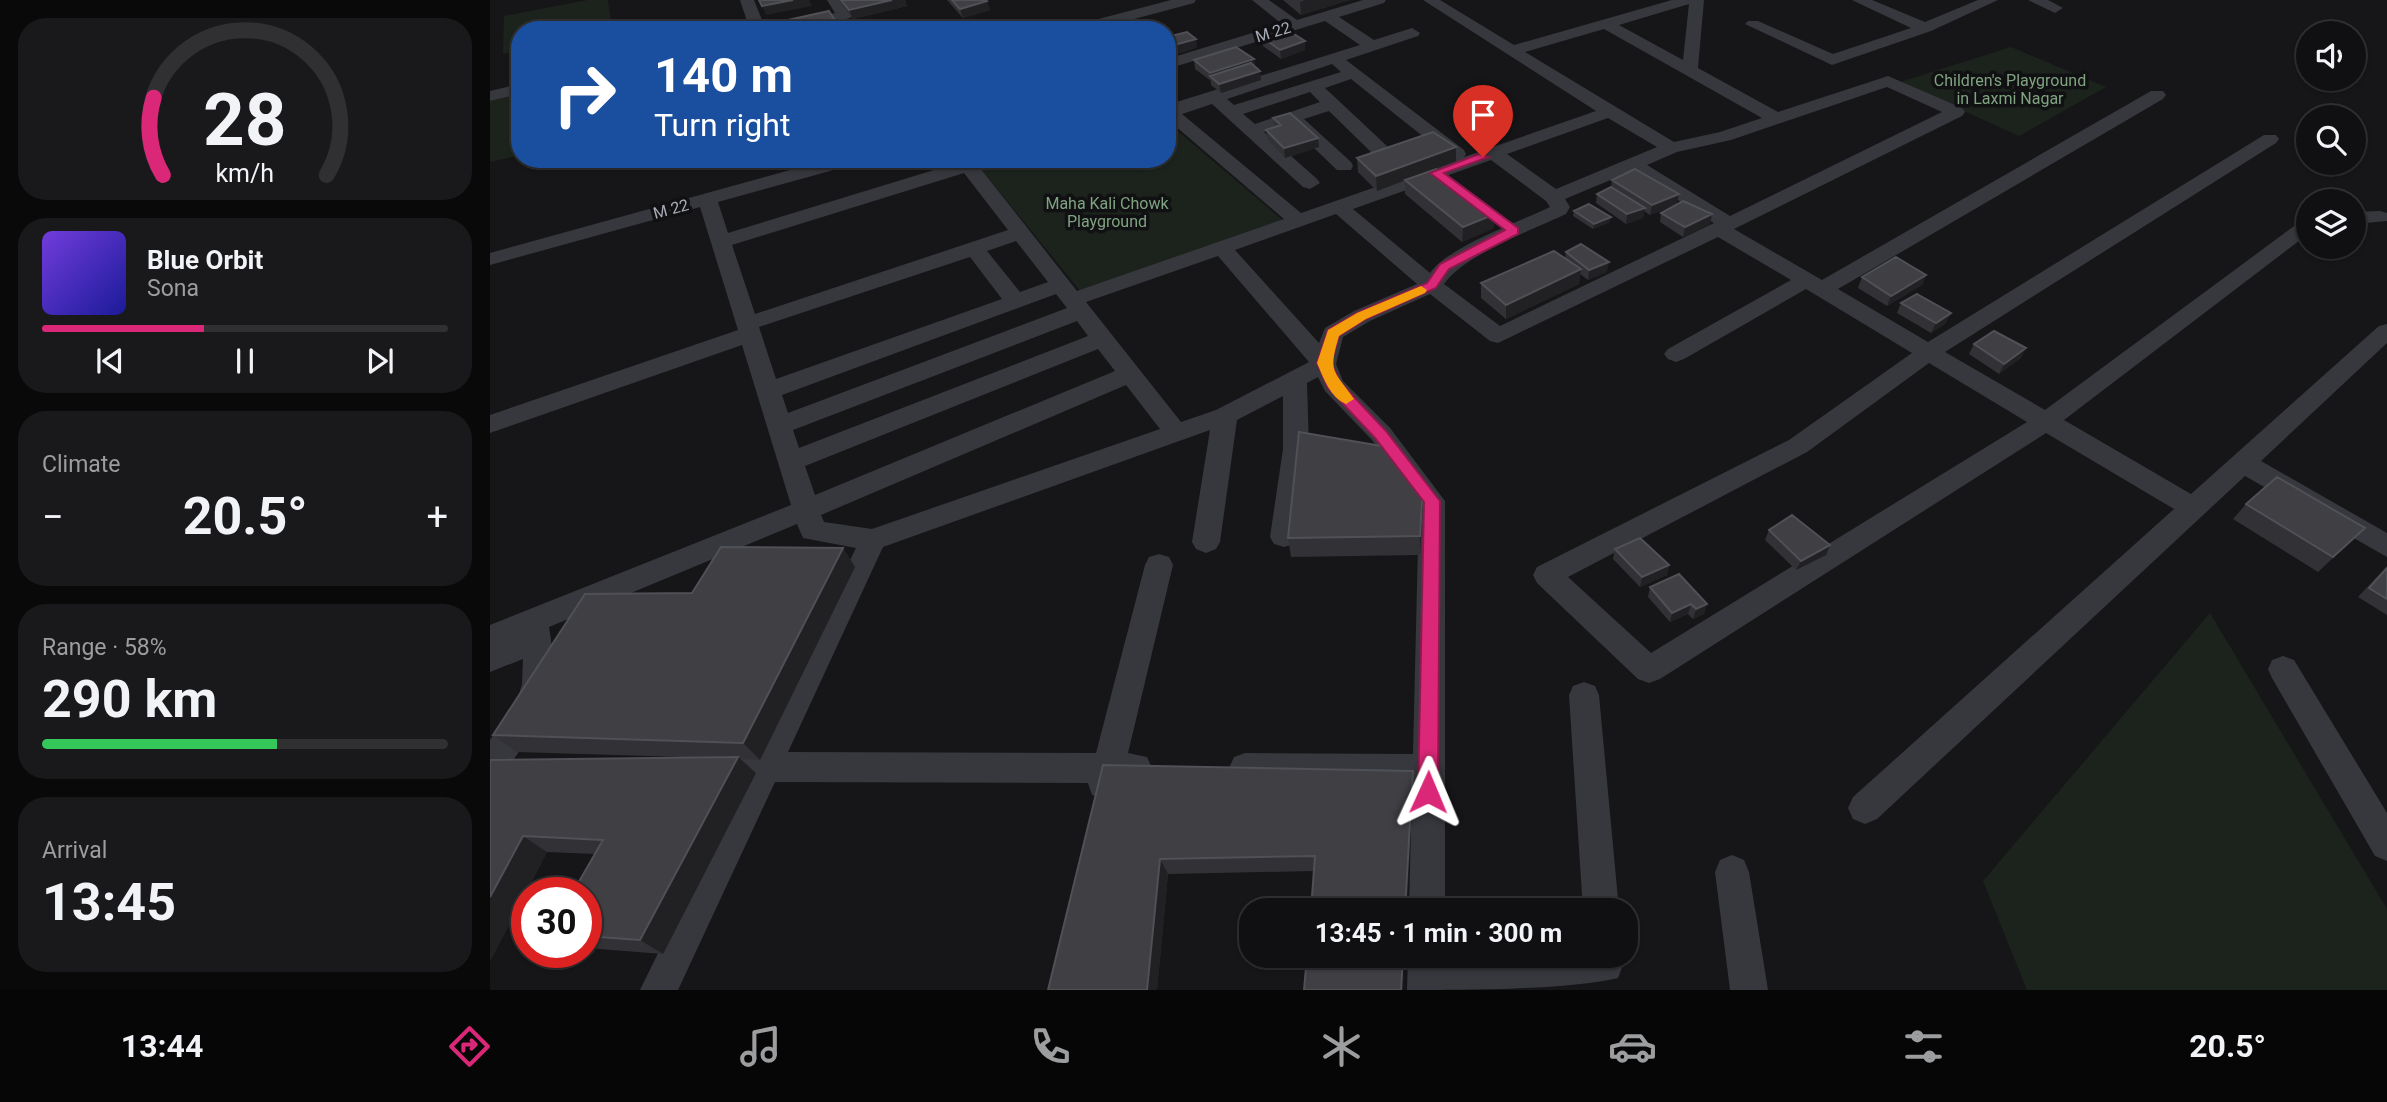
<!DOCTYPE html>
<html lang="en">
<head>
<meta charset="utf-8">
<style>
	:root { --surface:#101012; --page:#19191b; --text:#f1f3f6; --muted:#9c9d9f; --line:#303032; --accent:#db2777 }
	body { margin:0; font-family:Roboto,sans-serif; background:var(--page); color:var(--text); height:100vh; display:flex; flex-direction:column; font-size:26px; white-space:nowrap }
	* { box-sizing:border-box; margin:0 }
	p { font-size:23px; color:var(--muted) }
	.icon { flex:none; width:38px; height:38px; fill:none; stroke:currentColor; stroke-width:2; stroke-linecap:round; stroke-linejoin:round }
	.map { position:relative; flex:1; overflow:hidden }
	.sheet { display:flex; flex-direction:column; gap:18px; padding:18px; background:#09090a; width:490px }
	.sheet>* { flex:none }
	.hud { position:absolute; left:21px; top:21px; width:665px; height:147px; border-radius:28px; box-shadow:0 2px 5px #0004,0 0 0 2px var(--line); background:#1a4fa0; color:#fff; overflow:hidden }
	.tools { position:absolute; left:1806px; top:21px; display:grid; gap:14px }
	.tools a { display:grid; place-items:center; width:70px; height:70px; border-radius:50%; background:var(--surface); box-shadow:0 2px 5px #0004,0 0 0 2px var(--line); font-size:35px }
	.speed { position:absolute; left:21px; top:877px; display:flex; gap:14px; font-size:35px; font-weight:700; text-align:center }
	.speed>* { display:grid; place-content:center; width:91px; height:91px; border-radius:50%; background:var(--surface); box-shadow:0 2px 5px #0004,0 0 0 2px var(--line); line-height:1 }
	.speed .limit { border:10px solid #d22; background:#fff; color:#111 }
	.pin { position:absolute; display:grid; place-items:center; width:60px; height:60px; color:#fff; margin:-72px -30px; border-radius:50% 50% 50% 0; rotate:-45deg; box-shadow:0 0 7px #0007 }
	.pin .icon { rotate:45deg }
	.me { position:absolute; width:77px; margin:-38px; rotate:1deg; stroke-linejoin:round; filter:drop-shadow(0 0 5px #0008) }
	.turn { display:flex; align-items:center; gap:24px; height:147px; padding:0 28px; font-size:32px }
	.turn .icon { width:91px; height:91px; stroke-width:2.5 }
	.turn b { display:block; font-size:49px; line-height:60px }
	.big { font-size:52px; font-weight:700; line-height:1.1 }
	.sheet .card { flex:1; display:flex; flex-direction:column; justify-content:center; gap:10px; min-width:0; padding:0 24px; border-radius:28px; background:var(--page) }
	.sheet .dial { align-items:center; gap:0 }
	.dial svg { height:182px; overflow:visible; fill:none; stroke:var(--line); stroke-width:7; stroke-linecap:round; text-anchor:middle }
	.dial text { fill:var(--text); stroke:none }
	.song { display:flex; align-items:center; gap:21px }
	.cover { width:84px; height:84px; border-radius:10px; background:linear-gradient(135deg,hsl(260 70% 55%),hsl(240 70% 35%)) }
	.played { height:7px; border-radius:4px; background:linear-gradient(90deg,var(--accent) 40%,var(--line) 40%) }
	.keys { display:flex; justify-content:space-around; direction:ltr }
	.heat { display:flex; justify-content:space-between; align-items:center; font-size:38px; direction:ltr }
	.charge { height:10px; border-radius:5px; background:linear-gradient(90deg,#34c759 58%,var(--line) 0) }
	.trip { position:absolute; left:749px; top:898px; width:399px; height:70px; border-radius:28px; background:var(--surface); box-shadow:0 2px 5px #0004,0 0 0 2px var(--line); font-weight:700; line-height:70px; text-align:center }
	.tabs { display:flex; height:112px; justify-content:space-around; align-items:center; background:#060607; color:var(--muted) }
	.tabs .icon { width:49px; height:49px }
	.tabs .active { color:var(--accent) }
	.tabs b { font-size:32px; color:var(--text) }
	main { display:flex; flex:1; min-height:0 }
	.map>svg:first-child { display:block }
	.green { fill:#1c231d }
	.lines { fill:none; stroke-linecap:round; stroke-linejoin:round }
	.minor { fill:#37383d; fill-rule:evenodd }
	.wall { fill:#323236 }
	.shaded-wall { fill:#212124 }
	.building { fill:#3f3f44; stroke:#4f5156; stroke-width:2 }
	.route { fill:#db2777; stroke:#8e194d; stroke-width:2 }
	.slow { fill:#f59e0b }
	.labels { text-anchor:middle; dominant-baseline:central; stroke-width:7; stroke-linejoin:round; paint-order:stroke }
	.far-street-label { font-size:16px; fill:#a8adb8; stroke:#111113 }
	.far-park-label { font-size:16px; fill:#7fa381; stroke:#111113 }
</style>
</head>
<body>
<main>
<section class="sheet">
<div class="card dial"><svg viewBox="0 0 100 80">
<path d="M14 69A42 42 0 1 1 86 69"/>
<path d="M14 69A42 42 0 0 1 10 35" stroke="#db2777"/>
<text x="50" y="56" font-size="32" font-weight="700">28</text>
<text x="50" y="72" font-size="11">km/h</text>
</svg></div>
<div class="card">
<div class="song"><i class="cover"></i><div><b>Blue Orbit</b><p>Sona</p></div></div>
<div class="played"></div>
<div class="keys"><svg class="icon" aria-label="previous" viewBox="0 0 24 24"><path d="M18 5L8 12l10 7zM5 5v14"/></svg><svg class="icon" aria-label="pause" viewBox="0 0 24 24"><path d="M8 5v14M16 5v14"/></svg><svg class="icon" aria-label="next" viewBox="0 0 24 24"><path d="M6 5l10 7-10 7zM19 5v14"/></svg></div>
</div>
<div class="card"><p>Climate</p>
<div class="heat"><a>−</a><b class="big">20.5°</b><a>+</a></div>
</div>
<div class="card"><p>Range · 58%</p><b class="big">290 km</b><div class="charge"></div></div>
<div class="card"><p>Arrival</p><b class="big">13:45</b></div>
</section>
<div class="map">
<svg width="1897" height="990" viewBox="0 0 1897 990">
	<rect width="100%" height="100%" fill="#161618"/>
	<path class="green" d="M 98,0 L 118,0 L 122,30 L 30,30 L 30,50 L 13,54 L 14,16 Z
		M 1521,47 L 1616,87 L 1529,136 L 1410,82 Z
		M 30,94 L 30,155 L 0,162 L 0,101 Z
		M 677,122 L 796,223 L 591,292 L 483,159 L 677,159 Z
		M 1720,613 L 1897,909 L 1897,990 L 1537,990 L 1493,881 Z"/>
	<g class="lines">
		<path class="minor" d="M 250,0 L 264,0 L 276,30 L 260,30 Z
			M 337,0 L 354,0 L 353,2 L 363,15 L 360,18 L 314,30 L 286,30 L 288,27 L 345,13 Z
			M 681,0 L 706,0 L 704,3 L 603,30 L 576,30 L 578,27 Z
			M 762,0 L 779,0 L 807,20 L 873,0 L 896,0 L 894,3 L 849,17 L 884,40 L 922,28 L 930,33 L 928,36 L 856,60 L 974,150 L 976,154 L 974,157 L 1106,111 L 933,0 L 950,0 L 1024,45 L 1182,0 L 1214,0 L 1208,68 L 1288,112 L 1398,76 L 1472,108 L 1475,112 L 1472,116 L 1244,229 L 1332,280 L 1661,91 L 1673,91 L 1676,95 L 1673,99 L 1348,289 L 1438,342 L 1774,135 L 1786,135 L 1789,139 L 1786,143 L 1455,352 L 1555,410 L 1811,221 L 1818,219 L 1818,234 L 1574,420 L 1701,494 L 1889,326 L 1897,324 L 1897,343 L 1771,461 L 1897,533 L 1897,557 L 1755,476 L 1387,819 L 1375,824 L 1363,819 L 1358,808 L 1363,797 L 1684,509 L 1556,433 L 1170,679 L 1159,683 L 1148,679 L 1047,583 L 1043,575 L 1047,567 L 1299,440 L 1422,353 L 1316,289 L 1194,359 L 1186,362 L 1178,359 L 1174,354 L 1178,349 L 1301,280 L 1228,237 L 1008,343 L 1000,341 L 940,294 L 880,321 L 853,337 L 846,364 L 853,381 L 900,428 L 955,501 L 955,910 L 919,910 L 922,784 L 755,783 L 744,779 L 739,768 L 744,757 L 755,753 L 923,754 L 929,503 L 882,440 L 835,391 L 828,377 L 817,383 L 819,449 L 808,537 L 804,544 L 794,547 L 784,544 L 780,537 L 793,449 L 793,396 L 747,420 L 730,542 L 726,549 L 716,553 L 706,549 L 702,542 L 720,430 L 393,547 L 298,752 L 606,753 L 655,565 L 659,557 L 669,554 L 679,557 L 683,565 L 638,753 L 657,757 L 662,768 L 657,779 L 646,783 L 631,783 L 626,795 L 614,799 L 602,795 L 598,783 L 285,782 L 188,990 L 150,990 L 253,779 L 245,767 L 250,756 L 266,752 L 366,548 L 313,538 L 307,524 L 59,627 C 68,678 60,707 30,750 C 21,763 15,775 0,781 L 0,740 L 28,698 L 32,684 L 33,659 L 0,672 L 0,625 L 301,505 L 252,345 L 0,433 L 0,415 L 248,330 L 210,207 L 0,265 L 0,253 L 340,159 L 371,159 L 369,163 L 228,202 L 238,233 L 467,163 L 464,159 L 483,159 L 587,291 L 794,219 L 677,119 L 677,105 L 870,45 L 835,21 L 677,69 L 677,59 L 792,24 ZM 1199,4 L 1193,60 L 1129,25 ZM 1114,29 L 1272,118 L 1230,132 L 1184,142 L 1035,52 ZM 842,64 L 851,72 L 744,105 L 737,99 ZM 861,79 L 960,158 L 966,159 L 811,213 L 692,114 L 722,104 L 813,187 L 820,189 L 830,183 L 827,179 L 774,132 L 799,124 L 847,170 L 861,170 L 863,166 L 861,162 L 814,119 L 839,111 L 883,154 L 897,154 L 899,150 L 897,146 L 835,88 ZM 1397,87 L 1452,112 L 1240,216 L 1157,165 L 1187,152 L 1241,140 ZM 820,92 L 830,102 L 765,124 L 753,114 ZM 1118,118 L 1167,147 L 1066,189 L 1017,154 ZM 1001,160 L 1056,201 L 1060,207 C 1029,222 959,246 940,273 L 863,209 ZM 1142,171 L 1224,223 L 1010,326 L 954,284 C 974,255 1042,230 1076,214 L 1080,207 L 1075,199 ZM 474,173 L 518,230 L 265,314 L 242,245 ZM 846,214 L 927,284 L 864,311 L 835,328 L 829,343 L 745,250 ZM 526,241 L 558,282 L 530,292 L 497,251 ZM 728,256 L 819,362 L 726,410 L 691,422 L 596,302 ZM 480,257 L 512,299 L 286,379 L 269,327 ZM 566,294 L 577,308 L 298,413 L 292,395 ZM 587,321 L 598,336 L 309,448 L 303,430 ZM 608,349 L 625,371 L 325,495 L 315,466 ZM 1439,363 L 1537,422 L 1161,653 L 1078,577 L 1317,452 ZM 636,385 L 670,429 L 382,529 L 334,522 L 331,515 Z
			M 1362,0 L 1382,0 L 1435,22 L 1488,0 L 1508,0 L 1441,31 L 1342,65 L 1255,24 L 1258,21 L 1268,21 L 1343,54 L 1421,28 Z
			M 1538,0 L 1558,0 L 1573,8 L 1565,13 Z
			M 30,84 L 30,94 L 0,101 L 0,91 Z
			M 1890,211 L 1897,213 L 1897,221 L 1864,224 L 1864,212 Z
			M 1793,656 L 1804,660 L 1897,813 L 1897,861 L 1885,856 L 1782,678 L 1778,669 L 1782,660 Z
			M 1094,682 L 1105,686 L 1109,695 L 1129,910 L 1093,910 L 1079,695 L 1083,686 Z
			M 1242,855 L 1254,860 L 1259,872 L 1278,990 L 1240,990 L 1225,872 L 1230,860 Z
			M 918,956 L 954,956 L 954,967 L 1044,956 L 1132,956 L 1133,965 L 1128,978 C 1077,990 974,990 917,990 Z"/>
	</g>
	<path class="wall" d="M 350,0 L 415,0 L 417,6 L 363,19 L 352,5 Z
		M 457,0 L 496,0 L 500,10 L 473,18 Z
		M 793,0 L 860,0 L 811,15 Z
		M 772,37 L 815,41 L 815,50 L 791,59 L 773,46 Z
		M 764,59 L 765,66 L 771,80 L 731,93 L 721,85 L 721,81 L 705,69 L 704,60 Z
		M 783,118 L 828,138 L 829,147 L 795,158 L 778,140 L 776,130 L 784,128 Z
		M 966,147 L 966,161 L 934,173 L 1004,228 L 972,242 L 915,194 L 915,180 L 887,191 L 868,172 L 867,158 Z
		M 1122,180 L 1187,204 L 1160,215 L 1154,211 L 1153,218 L 1136,224 L 1106,203 L 1107,194 L 1121,188 Z
		M 1084,211 L 1120,222 L 1103,229 L 1083,216 Z
		M 1171,213 L 1222,214 L 1220,224 L 1193,237 L 1170,222 Z
		M 1076,252 L 1117,272 L 1098,280 L 1090,274 L 1089,284 L 1016,319 L 991,298 L 991,283 L 1075,258 Z
		M 1436,275 L 1432,285 L 1397,306 L 1368,288 L 1372,277 Z
		M 1411,303 L 1456,323 L 1441,333 L 1407,313 Z
		M 1484,344 L 1531,358 L 1509,374 L 1479,354 Z
		M 933,504 L 930,555 L 801,557 L 798,538 Z
		M 1756,504 L 1875,528 L 1828,572 L 1743,519 Z
		M 1279,530 L 1340,545 L 1336,555 L 1306,570 L 1275,540 Z
		M 353,548 L 365,567 L 270,760 L 251,759 L 266,773 L 173,954 L 96,948 L 96,892 L 105,854 L 57,852 L 0,961 L 0,760 L 192,757 L 26,752 L 3,735 L 202,593 Z
		M 1125,549 L 1179,565 L 1177,575 L 1150,587 L 1123,559 Z
		M 1897,566 L 1897,615 L 1868,597 Z
		M 1160,587 L 1217,604 L 1214,614 L 1203,619 L 1198,614 L 1180,622 L 1158,597 Z
		M 613,765 L 923,787 L 824,871 L 678,874 L 667,990 L 558,990 Z"/>
	<path class="shaded-wall" d="M 303,0 L 319,0 L 322,6 L 276,15 L 272,6 Z
		M 402,0 L 415,0 L 417,6 L 363,19 L 359,10 Z
		M 816,0 L 860,0 L 811,15 L 810,2 Z
		M 497,1 L 500,10 L 473,18 L 470,9 Z
		M 706,39 L 707,48 L 678,57 L 677,47 Z
		M 815,41 L 815,50 L 791,59 L 790,50 Z
		M 764,59 L 765,68 L 720,76 L 720,73 Z
		M 770,71 L 771,80 L 731,93 L 729,84 Z
		M 828,138 L 829,147 L 795,158 L 794,148 Z
		M 966,147 L 966,161 L 887,191 L 886,176 Z
		M 1189,194 L 1187,204 L 1160,215 L 1162,205 Z
		M 1155,208 L 1153,218 L 1136,224 L 1137,214 Z
		M 1005,214 L 1004,228 L 972,242 L 973,227 Z
		M 1222,214 L 1220,224 L 1193,237 L 1195,227 Z
		M 1121,217 L 1120,222 L 1103,229 L 1104,224 Z
		M 1119,262 L 1117,272 L 1098,280 L 1099,270 Z
		M 1091,269 L 1089,284 L 1016,319 L 1016,305 Z
		M 1436,275 L 1432,285 L 1397,306 L 1401,296 Z
		M 1461,313 L 1456,323 L 1441,333 L 1446,323 Z
		M 1536,348 L 1531,358 L 1509,374 L 1514,364 Z
		M 933,485 L 933,504 L 930,555 L 930,536 Z
		M 1340,545 L 1336,555 L 1306,570 L 1311,561 Z
		M 353,548 L 365,567 L 270,760 L 253,743 Z
		M 1179,565 L 1177,575 L 1150,587 L 1152,577 Z
		M 1201,604 L 1198,614 L 1180,622 L 1182,613 Z
		M 1217,604 L 1214,614 L 1203,619 L 1206,609 Z
		M 248,757 L 266,773 L 173,954 L 150,940 Z
		M 923,771 L 923,787 L 917,910 L 915,910 Z
		M 33,836 L 57,852 L 0,961 L 0,897 Z
		M 670,859 L 678,874 L 667,990 L 657,990 Z
		M 913,956 L 914,956 L 913,990 L 911,990 Z"/>
	<path class="building" d="M 269,0 L 303,0 L 272,6 Z
		M 351,0 L 402,0 L 359,10 Z
		M 462,0 L 496,0 L 497,1 L 470,9 Z
		M 339,11 L 349,27 L 337,30 L 253,30 Z
		M 796,29 L 815,41 L 790,50 L 772,37 Z
		M 697,32 L 706,39 L 677,47 L 677,37 Z
		M 746,47 L 764,59 L 720,73 L 704,60 Z
		M 761,63 L 770,71 L 729,84 L 720,76 Z
		M 800,113 L 828,138 L 794,148 L 776,130 L 791,125 L 783,118 Z
		M 943,132 L 966,147 L 886,176 L 867,158 Z
		M 946,169 L 1005,214 L 973,227 L 915,180 Z
		M 1145,169 L 1189,194 L 1162,205 L 1122,180 Z
		M 1121,187 L 1155,208 L 1137,214 L 1107,194 Z
		M 1193,201 L 1222,214 L 1195,227 L 1171,213 Z
		M 1099,204 L 1121,217 L 1104,224 L 1084,211 Z
		M 1091,244 L 1119,262 L 1099,270 L 1076,252 Z
		M 1064,251 L 1091,269 L 1016,305 L 991,283 Z
		M 1406,257 L 1436,275 L 1401,296 L 1372,277 Z
		M 1427,294 L 1461,313 L 1446,323 L 1411,303 Z
		M 1504,331 L 1536,348 L 1514,364 L 1484,344 Z
		M 809,432 L 909,449 L 933,485 L 930,536 L 798,538 Z
		M 1787,477 L 1875,528 L 1843,557 L 1756,504 Z
		M 1302,515 L 1340,545 L 1311,561 L 1279,530 Z
		M 1150,538 L 1179,565 L 1152,577 L 1125,549 Z
		M 231,547 L 353,548 L 253,743 L 3,735 L 95,594 L 202,593 Z
		M 1897,568 L 1897,599 L 1879,588 Z
		M 1189,574 L 1217,604 L 1206,609 L 1201,604 L 1182,613 L 1160,587 Z
		M 248,757 L 150,940 L 96,936 L 96,892 L 83,892 L 113,840 L 33,836 L 0,897 L 0,760 Z
		M 613,765 L 923,771 L 915,910 L 821,910 L 825,856 L 670,859 L 657,990 L 558,990 Z
		M 817,956 L 913,956 L 911,990 L 814,990 Z"/>
	<path class="route" d="M 989,154 L 999,157 L 954,173 L 1028,228 L 1028,234 L 959,269 L 946,288 L 876,319 L 849,336 L 841,363 L 850,382 L 896,431 L 950,501 L 948,792 L 945,799 L 938,802 L 931,799 L 928,792 L 934,502 L 885,438 L 838,388 L 827,363 L 838,330 L 867,313 L 937,283 L 950,264 L 1015,230 L 940,173 Z"/>
	<path class="slow" d="M 931,286 L 937,290 L 935,293 L 876,319 L 849,336 C 838,373 843,369 864,399 L 856,404 C 840,397 834,379 827,363 L 838,330 L 867,313 Z"/>
	<g class="labels">
		<g class="far-street-label">
			<text transform="translate(783 32) rotate(-17)">M 22</text>
			<text transform="translate(181 209) rotate(-15)">M 22</text>
		</g>
		<g class="far-park-label">
			<text x="1520" y="80">Children's Playground<tspan x="1520" dy="18">in Laxmi Nagar</tspan></text>
			<text x="617" y="203">Maha Kali Chowk<tspan x="617" dy="18">Playground</tspan></text>
		</g>
	</g>
</svg>
<div class="tools">
<a><svg class="icon" aria-label="sound" viewBox="0 0 24 24"><path d="M4 9h4l5-4v14l-5-4H4zM17 9q2 3 0 6"/></svg></a>
<a><svg class="icon" aria-label="search" viewBox="0 0 24 24"><circle cx="10" cy="10" r="6"/><path d="M15 15l6 6"/></svg></a>
<a><svg class="icon" aria-label="layers" viewBox="0 0 24 24"><path d="M12 4l9 5-9 5-9-5zM3 14l9 5 9-5"/></svg></a>
</div>
<div class="speed"><div class="limit">30</div></div>
<div class="pin" style="left:993px;top:157px;background:#d93025"><svg class="icon" aria-label="arrive" viewBox="0 0 24 24"><path d="M6 21V4h12l-3 4 3 4H6"/></svg></div>
<svg class="me" style="left:938px;top:792px" viewBox="-20 -20 40 40"><path d="M0-17L14 15 0 8-14 15z" fill="#db2777" stroke="#fff" stroke-width="4"/></svg>
<div class="trip">13:45 · 1 min · 300 m</div>
<div class="hud">
<div class="turn"><svg class="icon" aria-label="right" viewBox="0 0 24 24"><path d="M7 20v-9h11M14 6l5 5-5 5"/></svg><div><b>140 m</b>Turn right</div></div>
</div>
</div>
</main>
<nav class="tabs">
<b>13:44</b>
<svg class="icon active" aria-label="directions" viewBox="0 0 24 24"><path d="M12 3l9 9-9 9-9-9zM9 14v-3h6M13 9l2 2-2 2"/></svg>
<svg class="icon" aria-label="music" viewBox="0 0 24 24"><path d="M9 18V5l10-2v13"/><circle cx="6" cy="18" r="3"/><circle cx="16" cy="16" r="3"/></svg>
<svg class="icon" aria-label="phone" viewBox="0 0 24 24"><path d="M5 4h4l2 5-3 2q2 4 5 5l2-3 5 2v4C11 20 4 13 5 4z"/></svg>
<svg class="icon" aria-label="climate" viewBox="0 0 24 24"><path d="M12 3v18M4 7l16 10M4 17L20 7"/></svg>
<svg class="icon" aria-label="car" viewBox="0 0 24 24"><path d="M5 17H2v-5l4-1 3-4h7l3 4 3 1v5h-3M9 17h6M6 11h13"/><circle cx="7" cy="17" r="2"/><circle cx="17" cy="17" r="2"/></svg>
<svg class="icon" aria-label="filters" viewBox="0 0 24 24"><path d="M4 7h16M4 17h16"/><circle cx="9" cy="7" r="2"/><circle cx="15" cy="17" r="2"/></svg>
<b>20.5°</b>
</nav>
</body>
</html>
